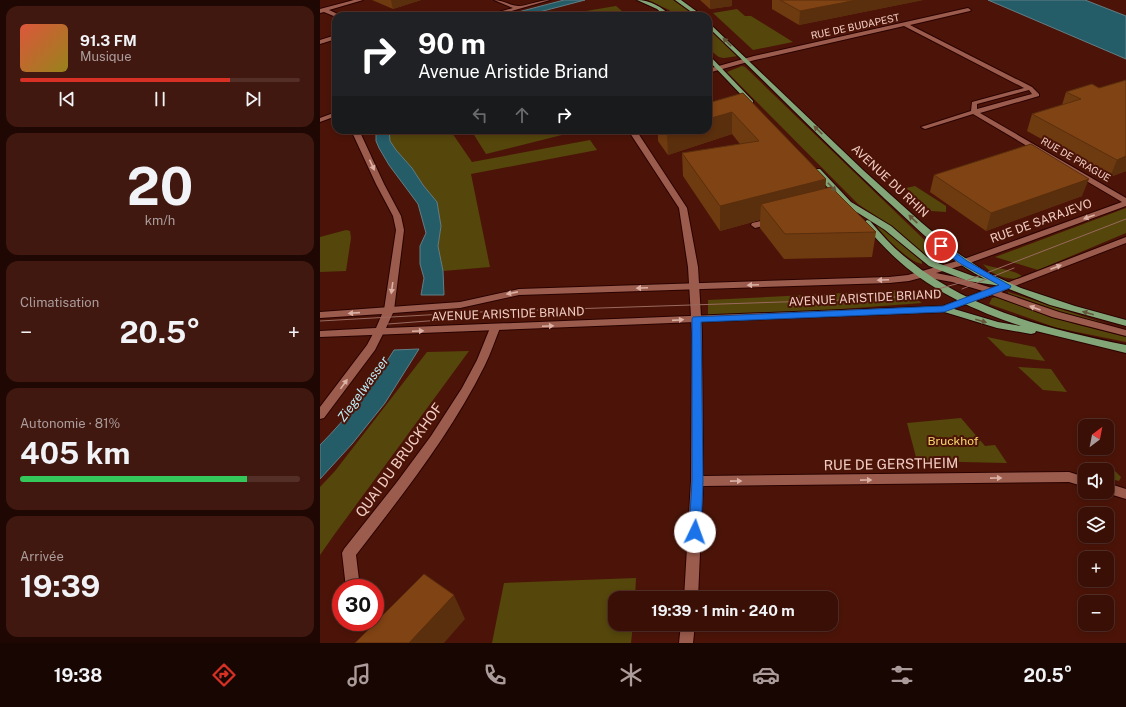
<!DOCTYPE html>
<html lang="fr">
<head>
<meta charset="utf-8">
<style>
	:root { --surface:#390f06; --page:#401810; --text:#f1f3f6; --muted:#ab9c9b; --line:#532f28; --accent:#d93025 }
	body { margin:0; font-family:"Public Sans",sans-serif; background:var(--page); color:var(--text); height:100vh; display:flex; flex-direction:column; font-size:15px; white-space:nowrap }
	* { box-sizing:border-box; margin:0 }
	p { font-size:13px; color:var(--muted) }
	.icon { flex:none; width:22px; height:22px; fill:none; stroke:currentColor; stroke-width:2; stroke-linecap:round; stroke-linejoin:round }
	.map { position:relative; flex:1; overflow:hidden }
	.drawer { display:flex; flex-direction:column; gap:6px; padding:6px; background:#1f0803; width:320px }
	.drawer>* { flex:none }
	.guide { position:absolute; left:12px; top:12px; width:380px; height:122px; border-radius:12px; box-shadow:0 2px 6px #0003,0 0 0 1px var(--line); background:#202124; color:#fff; overflow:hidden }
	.needle { width:26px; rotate:32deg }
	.tools { position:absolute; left:758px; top:419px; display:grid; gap:8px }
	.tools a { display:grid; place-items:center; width:36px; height:36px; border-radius:8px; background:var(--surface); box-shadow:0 2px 6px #0003,0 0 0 1px var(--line); font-size:20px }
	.speed { position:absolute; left:12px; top:579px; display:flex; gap:8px; font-size:20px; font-weight:700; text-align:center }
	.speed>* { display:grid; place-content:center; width:52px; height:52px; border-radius:50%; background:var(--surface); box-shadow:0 2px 6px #0003,0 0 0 1px var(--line); line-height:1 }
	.speed .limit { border:6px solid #d22; background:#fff; color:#111 }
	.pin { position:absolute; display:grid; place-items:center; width:34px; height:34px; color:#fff; margin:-17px; border:2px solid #fff; border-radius:50%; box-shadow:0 1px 4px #0007 }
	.me { position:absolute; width:44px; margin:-22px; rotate:3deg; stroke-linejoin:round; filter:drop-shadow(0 0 3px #0008) }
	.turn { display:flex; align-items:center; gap:14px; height:84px; padding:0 20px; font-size:18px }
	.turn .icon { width:52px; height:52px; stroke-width:2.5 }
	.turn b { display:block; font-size:28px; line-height:34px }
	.lanes { display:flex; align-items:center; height:38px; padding:0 20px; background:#0003; justify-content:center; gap:20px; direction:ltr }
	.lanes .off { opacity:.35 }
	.big { font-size:30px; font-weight:700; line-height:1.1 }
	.drawer .tile { flex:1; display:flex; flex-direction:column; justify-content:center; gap:6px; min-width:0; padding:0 14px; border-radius:12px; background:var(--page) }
	.drawer .dial { align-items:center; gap:0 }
	.dial b { font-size:52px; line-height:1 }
	.song { display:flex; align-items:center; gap:12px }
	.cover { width:48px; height:48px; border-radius:6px; background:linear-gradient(135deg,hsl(10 70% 55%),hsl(50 70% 35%)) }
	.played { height:4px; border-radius:2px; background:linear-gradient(90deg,var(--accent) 75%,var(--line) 75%) }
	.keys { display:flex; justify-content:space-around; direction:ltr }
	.heat { display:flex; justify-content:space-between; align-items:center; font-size:22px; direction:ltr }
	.charge { height:6px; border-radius:3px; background:linear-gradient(90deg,#34c759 81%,var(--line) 0) }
	.trip { position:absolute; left:288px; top:591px; width:230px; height:40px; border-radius:12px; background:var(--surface); box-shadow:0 2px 6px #0003,0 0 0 1px var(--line); font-weight:700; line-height:40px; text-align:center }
	.dock { display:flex; height:64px; justify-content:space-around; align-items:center; background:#170602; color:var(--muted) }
	.dock .icon { width:28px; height:28px }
	.dock .active { color:var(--accent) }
	.dock b { font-size:18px; color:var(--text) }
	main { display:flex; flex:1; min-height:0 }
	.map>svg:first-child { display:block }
	.green { fill:#55460c }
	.water { fill:#245c68; stroke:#627e84 }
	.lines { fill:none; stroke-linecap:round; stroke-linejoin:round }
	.pedestrian-casing { stroke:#2a0200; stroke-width:2 }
	.minor-casing { stroke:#2a0200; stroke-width:2 }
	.secondary-casing { stroke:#2a0200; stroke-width:2 }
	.primary-casing { stroke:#2a0200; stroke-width:2 }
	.pedestrian { fill:#9b5c4d; fill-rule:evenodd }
	.minor { fill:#9b5c4d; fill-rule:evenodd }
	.secondary { fill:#9b5c4d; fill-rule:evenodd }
	.primary { fill:#82a678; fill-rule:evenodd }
	.tram { stroke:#99695f; stroke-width:1 }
	.wall { fill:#6e3a10 }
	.shaded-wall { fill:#5a2f0d }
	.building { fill:#804313; stroke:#5a2f0d }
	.oneway { fill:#64563a }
	.oneway2 { fill:#dcb1a6 }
	.route { fill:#1a73e8; stroke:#114b97 }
	.labels { text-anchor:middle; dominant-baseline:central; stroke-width:4; stroke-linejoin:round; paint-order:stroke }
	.far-street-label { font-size:10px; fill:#f2cdc4; stroke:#4c1408 }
	.street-label { font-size:12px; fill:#f2cdc4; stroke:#4c1408 }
	.park-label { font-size:12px; fill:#f7d86c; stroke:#4c1408 }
	.water-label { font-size:13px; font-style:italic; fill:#bcedf9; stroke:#4c1408 }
	.near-street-label { font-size:14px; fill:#f2cdc4; stroke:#4c1408 }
</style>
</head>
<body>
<main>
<section class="drawer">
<div class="tile">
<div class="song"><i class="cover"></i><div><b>91.3 FM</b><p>Musique</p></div></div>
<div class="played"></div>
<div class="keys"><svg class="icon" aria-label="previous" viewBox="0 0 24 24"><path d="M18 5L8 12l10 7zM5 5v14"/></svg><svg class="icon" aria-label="pause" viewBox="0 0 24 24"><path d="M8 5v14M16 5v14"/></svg><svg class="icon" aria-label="next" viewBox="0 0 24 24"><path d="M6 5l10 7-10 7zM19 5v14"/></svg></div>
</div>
<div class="tile dial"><b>20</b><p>km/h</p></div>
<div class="tile"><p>Climatisation</p>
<div class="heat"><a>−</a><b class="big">20.5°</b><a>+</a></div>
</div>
<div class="tile"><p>Autonomie · 81%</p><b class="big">405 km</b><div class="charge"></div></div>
<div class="tile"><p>Arrivée</p><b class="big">19:39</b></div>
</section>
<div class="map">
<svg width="806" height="643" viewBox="0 0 806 643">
	<rect width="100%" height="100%" fill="#4c1408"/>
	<path class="green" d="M 328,0 L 353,0 L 376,16 L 357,16 L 349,10 Z
		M 296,6 L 308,16 L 236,16 Z
		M 417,9 L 425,16 L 431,16 L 473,42 L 433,50 L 393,13 Z
		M 388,28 L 417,56 C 400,59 400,60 388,47 Z
		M 422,66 L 425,67 L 616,251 L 620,256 L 619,258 L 616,260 L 608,258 L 577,230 L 538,204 L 407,72 Z
		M 69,130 L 130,130 L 152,162 L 270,140 L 277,150 L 151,174 L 170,267 L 123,271 L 118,246 L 121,226 L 117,202 L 103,185 L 92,168 L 76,150 L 70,141 Z
		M 151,130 L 252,130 L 254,132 L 166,154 Z
		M 595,186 L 626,206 L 626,212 L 611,211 L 586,188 Z
		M 806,208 L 806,233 L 718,270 L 675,257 Z
		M 556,225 C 569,228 589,252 602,261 L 602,264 C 589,262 563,236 556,225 Z
		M 26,230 L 30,231 L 31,238 L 26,271 L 0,272 L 0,237 Z
		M 663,264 C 674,269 695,269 703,277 C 690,282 671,275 663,264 Z
		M 583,290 L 602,303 L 388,319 L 388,300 Z
		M 688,292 L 691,293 L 787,324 L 733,311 L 688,295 Z
		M 676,297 L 755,324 L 806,337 L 806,342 L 737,328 L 669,304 L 672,298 Z
		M 667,337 L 715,347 L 725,361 L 686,356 Z
		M 149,351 L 14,535 L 0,555 L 0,487 L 15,471 L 107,352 Z
		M 698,367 L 731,369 L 747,392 L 723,390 Z
		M 641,418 L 665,446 L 675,445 L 687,463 L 597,461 L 587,423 Z
		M 770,464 L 791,467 L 801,477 L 799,481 L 787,478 L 787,470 L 766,470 Z
		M 316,578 L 315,598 L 295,598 L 295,624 L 313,624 L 311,643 L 172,643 L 184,583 Z"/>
	<path class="water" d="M 244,0 L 265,0 L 204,16 L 183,16 Z
		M 668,0 L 765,0 L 806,16 L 806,59 Z
		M 56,130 L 69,130 L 70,141 L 76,150 L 92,168 L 103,185 L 117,202 L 121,226 L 118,246 L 123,271 L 124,295 L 101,295 L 104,278 L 100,264 L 100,246 L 106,233 L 98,204 L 69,165 L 59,148 L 56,141 Z
		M 99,349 L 65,403 L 32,444 L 0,479 L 0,445 C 28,417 53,384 74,350 Z"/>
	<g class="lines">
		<g class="pedestrian-casing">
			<path id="pedestrian" d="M 453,218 L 456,219 L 457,221 L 456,223 L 435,228 L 431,225 L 432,223 Z"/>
		</g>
		<g class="minor-casing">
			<path id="minor" d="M 34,0 L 43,0 L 9,10 L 22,16 L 16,17 L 4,12 L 0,13 L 0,9 Z
				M 174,0 C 183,0 190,6 199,6 C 207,6 219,0 230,0 L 174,16 L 165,16 L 193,8 Z
				M 648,8 L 651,10 L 650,11 L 590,25 L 712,87 L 719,94 L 719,96 L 660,113 L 806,198 L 806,206 L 647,264 L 641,264 L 639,262 L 641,260 L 802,202 L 653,114 L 605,129 L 601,127 L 651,111 L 652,102 L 704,88 L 584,26 L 435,60 L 388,73 L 388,69 L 434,56 ZM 709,90 L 712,94 L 657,109 L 657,104 Z
				M 16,35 L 16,39 L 0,44 L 0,40 Z
				M 16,112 L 16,116 L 0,122 L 0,118 Z
				M 31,130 L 39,130 L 64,184 L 81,216 L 84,230 L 74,310 L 69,313 L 64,310 L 76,230 L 73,216 L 56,184 Z
				M 308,130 L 316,130 L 367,208 L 378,267 L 382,333 L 383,476 L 749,472 L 765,477 L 765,487 L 749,482 L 383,486 L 378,598 L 364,598 L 371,481 L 372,333 L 368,267 L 359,208 Z
				M 806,237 L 806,243 L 687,289 L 682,286 L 684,284 Z
				M 175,325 L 180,328 C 175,340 171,353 165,365 C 131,434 83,494 36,555 L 40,588 L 26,588 L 22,553 L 24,549 L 77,482 L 111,436 L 142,388 L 157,360 L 170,328 Z
				M 59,329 L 64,332 L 55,350 L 4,418 L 0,419 L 0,407 L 47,345 L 55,330 Z
				M 787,483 L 806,489 L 806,499 L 783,492 L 787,492 Z
				M 361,624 L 375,624 L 373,643 L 359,643 Z"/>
		</g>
		<g class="secondary-casing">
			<path id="secondary" d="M 644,259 L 647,260 L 649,262 L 647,264 L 616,273 L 636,277 L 672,288 L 687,283 L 690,284 L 692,286 L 690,288 L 681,292 L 739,312 L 806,330 L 806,336 L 732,317 L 672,295 L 624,312 L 0,337 L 0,331 L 56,328 L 62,314 L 0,318 L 0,312 L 140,302 L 199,289 L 569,277 L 588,275 ZM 604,277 L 632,282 L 663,291 L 623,306 L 66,328 L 73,313 L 140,308 L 199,295 L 569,283 L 589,281 Z"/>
		</g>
		<g class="primary-casing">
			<path id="primary" d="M 317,0 C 330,0 342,7 351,16 L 345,16 L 337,9 Z
				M 355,0 L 361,0 L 383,16 L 377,16 Z
				M 388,22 L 543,170 L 602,223 L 639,254 L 666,272 L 701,288 L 755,306 L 806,320 L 806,326 L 730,305 L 681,286 L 648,281 L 609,266 L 565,230 L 535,211 L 530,211 L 494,173 L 494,169 L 500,169 L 531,202 L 571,226 L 607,257 L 615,262 L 653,276 L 665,279 C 627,260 596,227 565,199 C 505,143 448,84 388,27 Z
				M 388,54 L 433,101 L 433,103 L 429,103 L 388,60 Z
				M 547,220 L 550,221 C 562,235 574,249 589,260 C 651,311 730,329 806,345 L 806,353 L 716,331 L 715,333 L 711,334 L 677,328 L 621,311 L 619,309 L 624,306 L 678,322 L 701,326 C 658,312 614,292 580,262 C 567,251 556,238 544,225 L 543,223 Z"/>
		</g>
		<use href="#pedestrian" class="pedestrian"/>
		<use href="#minor" class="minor"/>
		<use href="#secondary" class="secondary"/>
		<use href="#primary" class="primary"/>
		<path class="tram" d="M 642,289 L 694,268
			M 0,321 L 160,312 L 522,300 L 593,296 L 643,282 L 806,219
			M 68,324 L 134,319"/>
	</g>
	<path class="wall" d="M 52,0 L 101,0 L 73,9 Z
		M 380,0 L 412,0 L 412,6 L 390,9 Z
		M 452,0 L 603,0 L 479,25 L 452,9 Z
		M 779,88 L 806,171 L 790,177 L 707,131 L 712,114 L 742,105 L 746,92 Z
		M 423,93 L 506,179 L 505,188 L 556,232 L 552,257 L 464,259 L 440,228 L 440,220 L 400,231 L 363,176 L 362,153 L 420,144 L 412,134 L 348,155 L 338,141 L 338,130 L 388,130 Z
		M 614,175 L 762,196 L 666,231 L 610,192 Z"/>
	<path class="shaded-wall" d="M 71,0 L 101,0 L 73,9 Z
		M 390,0 L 412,0 L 412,6 L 390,9 Z
		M 537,0 L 603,0 L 479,25 L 480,11 Z
		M 412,112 L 412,134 L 348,155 L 347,132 L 353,130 L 388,130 L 388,119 Z
		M 806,156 L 806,171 L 790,177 L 797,160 Z
		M 506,179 L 504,204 L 441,204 L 440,220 L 400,231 L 400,206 Z
		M 769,179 L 762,196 L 666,231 L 671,213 Z
		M 134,595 L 145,619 L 124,643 L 89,643 Z"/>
	<path class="building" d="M 460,0 L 537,0 L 480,11 Z
		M 806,80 L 806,156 L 797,160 L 712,114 L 761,99 L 746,92 L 772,84 L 779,88 Z
		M 423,93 L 506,179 L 400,206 L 362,153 L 439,141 L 412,112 L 388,119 L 388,103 Z
		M 345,130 L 353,130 L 347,132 Z
		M 711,144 L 769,179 L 671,213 L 614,175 Z
		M 511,187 L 556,232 L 465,234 L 441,204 Z
		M 104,574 L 134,595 L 89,643 L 35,643 Z"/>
	<defs><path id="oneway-solid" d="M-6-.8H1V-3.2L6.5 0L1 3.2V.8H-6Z"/></defs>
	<g class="oneway">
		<use href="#oneway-solid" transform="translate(407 42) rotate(-135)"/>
		<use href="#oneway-solid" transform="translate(498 130) rotate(-136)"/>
		<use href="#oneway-solid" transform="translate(512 187) rotate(46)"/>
		<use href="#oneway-solid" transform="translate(593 219) rotate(-137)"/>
		<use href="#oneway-solid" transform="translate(768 313) rotate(-164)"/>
		<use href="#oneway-solid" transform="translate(661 321) rotate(16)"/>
	</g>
	<g class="oneway2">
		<use href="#oneway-solid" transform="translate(52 165) rotate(65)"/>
		<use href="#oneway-solid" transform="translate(769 217) rotate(160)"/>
		<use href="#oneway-solid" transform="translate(736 267) rotate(-21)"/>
		<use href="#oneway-solid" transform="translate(563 280) rotate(177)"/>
		<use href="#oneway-solid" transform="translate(433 285) rotate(178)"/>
		<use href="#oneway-solid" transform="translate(72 288) rotate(98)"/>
		<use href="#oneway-solid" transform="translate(322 288) rotate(178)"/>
		<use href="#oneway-solid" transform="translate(192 293) rotate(169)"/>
		<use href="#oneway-solid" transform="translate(715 308) rotate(-160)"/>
		<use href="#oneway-solid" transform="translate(34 313) rotate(176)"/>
		<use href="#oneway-solid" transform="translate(358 320) rotate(-4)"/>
		<use href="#oneway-solid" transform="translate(228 326) rotate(-2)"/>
		<use href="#oneway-solid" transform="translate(98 331) rotate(-2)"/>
		<use href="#oneway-solid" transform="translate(24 384) rotate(-54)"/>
		<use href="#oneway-solid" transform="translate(676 478) rotate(-1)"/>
		<use href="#oneway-solid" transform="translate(546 480) rotate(-1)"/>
		<use href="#oneway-solid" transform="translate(416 481) rotate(-1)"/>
	</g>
	<path class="route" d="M 618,244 L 624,244 L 647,261 L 691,286 L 690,288 L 624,312 L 381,322 L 383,481 L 381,532 L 379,536 L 375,537 L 371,536 L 369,532 L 372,481 L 372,319 L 373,317 L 623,306 L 679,285 L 641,264 L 618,248 Z"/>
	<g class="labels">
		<g class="far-street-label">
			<text transform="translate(535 26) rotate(-12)">RUE DE BUDAPEST</text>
			<text transform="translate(756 159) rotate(30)">RUE DE PRAGUE</text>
		</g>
		<g class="street-label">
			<text transform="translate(570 181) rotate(43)">AVENUE DU RHIN</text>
			<text transform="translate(721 221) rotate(-20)">RUE DE SARAJEVO</text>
			<text transform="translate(545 298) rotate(-3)">AVENUE ARISTIDE BRIAND</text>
			<text transform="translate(188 314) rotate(-2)">AVENUE ARISTIDE BRIAND</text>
		</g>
		<g class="park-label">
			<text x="633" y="441">Bruckhof</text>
		</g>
		<g class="water-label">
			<text transform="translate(43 389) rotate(-54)">Ziegelwasser</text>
		</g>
		<g class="near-street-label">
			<text transform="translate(79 460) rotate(-54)">QUAI DU BRUCKHOF</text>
			<text transform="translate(571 464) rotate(-1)">RUE DE GERSTHEIM</text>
		</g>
	</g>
</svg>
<div class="tools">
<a><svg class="needle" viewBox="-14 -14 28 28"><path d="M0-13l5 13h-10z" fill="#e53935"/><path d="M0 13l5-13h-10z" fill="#ab9c9b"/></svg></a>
<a><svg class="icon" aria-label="sound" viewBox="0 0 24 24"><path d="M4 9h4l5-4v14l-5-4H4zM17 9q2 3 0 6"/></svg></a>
<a><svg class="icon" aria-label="layers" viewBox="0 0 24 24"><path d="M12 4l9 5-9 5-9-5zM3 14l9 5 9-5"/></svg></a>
<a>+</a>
<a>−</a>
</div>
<div class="speed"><div class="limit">30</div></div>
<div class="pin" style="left:621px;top:246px;background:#d93025"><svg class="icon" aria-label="arrive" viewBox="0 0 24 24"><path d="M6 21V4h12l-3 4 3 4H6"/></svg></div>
<svg class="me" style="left:375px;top:532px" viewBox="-20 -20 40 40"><circle r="19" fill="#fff"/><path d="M0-13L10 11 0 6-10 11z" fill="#1a73e8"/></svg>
<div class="trip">19:39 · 1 min · 240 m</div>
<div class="guide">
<div class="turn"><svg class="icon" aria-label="right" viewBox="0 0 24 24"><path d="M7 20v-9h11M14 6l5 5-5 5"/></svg><div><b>90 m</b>Avenue Aristide Briand</div></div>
<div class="lanes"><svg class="icon off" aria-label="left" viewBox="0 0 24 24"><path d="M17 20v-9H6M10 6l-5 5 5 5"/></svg><svg class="icon off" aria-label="ahead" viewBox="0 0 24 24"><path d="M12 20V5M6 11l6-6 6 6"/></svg><svg class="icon" aria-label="right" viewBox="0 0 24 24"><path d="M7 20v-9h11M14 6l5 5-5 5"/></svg></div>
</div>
</div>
</main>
<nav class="dock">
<b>19:38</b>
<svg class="icon active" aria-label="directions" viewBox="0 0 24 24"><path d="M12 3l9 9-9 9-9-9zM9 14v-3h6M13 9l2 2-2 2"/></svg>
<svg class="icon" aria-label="music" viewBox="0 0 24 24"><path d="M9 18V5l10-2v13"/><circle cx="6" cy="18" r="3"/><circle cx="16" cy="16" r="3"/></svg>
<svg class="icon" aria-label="phone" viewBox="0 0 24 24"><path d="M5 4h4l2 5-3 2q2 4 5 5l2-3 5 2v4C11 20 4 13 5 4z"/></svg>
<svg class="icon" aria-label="climate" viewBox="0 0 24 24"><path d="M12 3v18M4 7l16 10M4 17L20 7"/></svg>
<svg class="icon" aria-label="car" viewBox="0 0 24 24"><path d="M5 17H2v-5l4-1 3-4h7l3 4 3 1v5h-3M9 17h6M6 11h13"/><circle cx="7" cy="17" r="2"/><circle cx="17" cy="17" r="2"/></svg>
<svg class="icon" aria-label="filters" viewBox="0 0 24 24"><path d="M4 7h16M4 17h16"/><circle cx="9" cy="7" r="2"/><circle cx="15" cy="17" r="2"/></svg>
<b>20.5°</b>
</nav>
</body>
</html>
